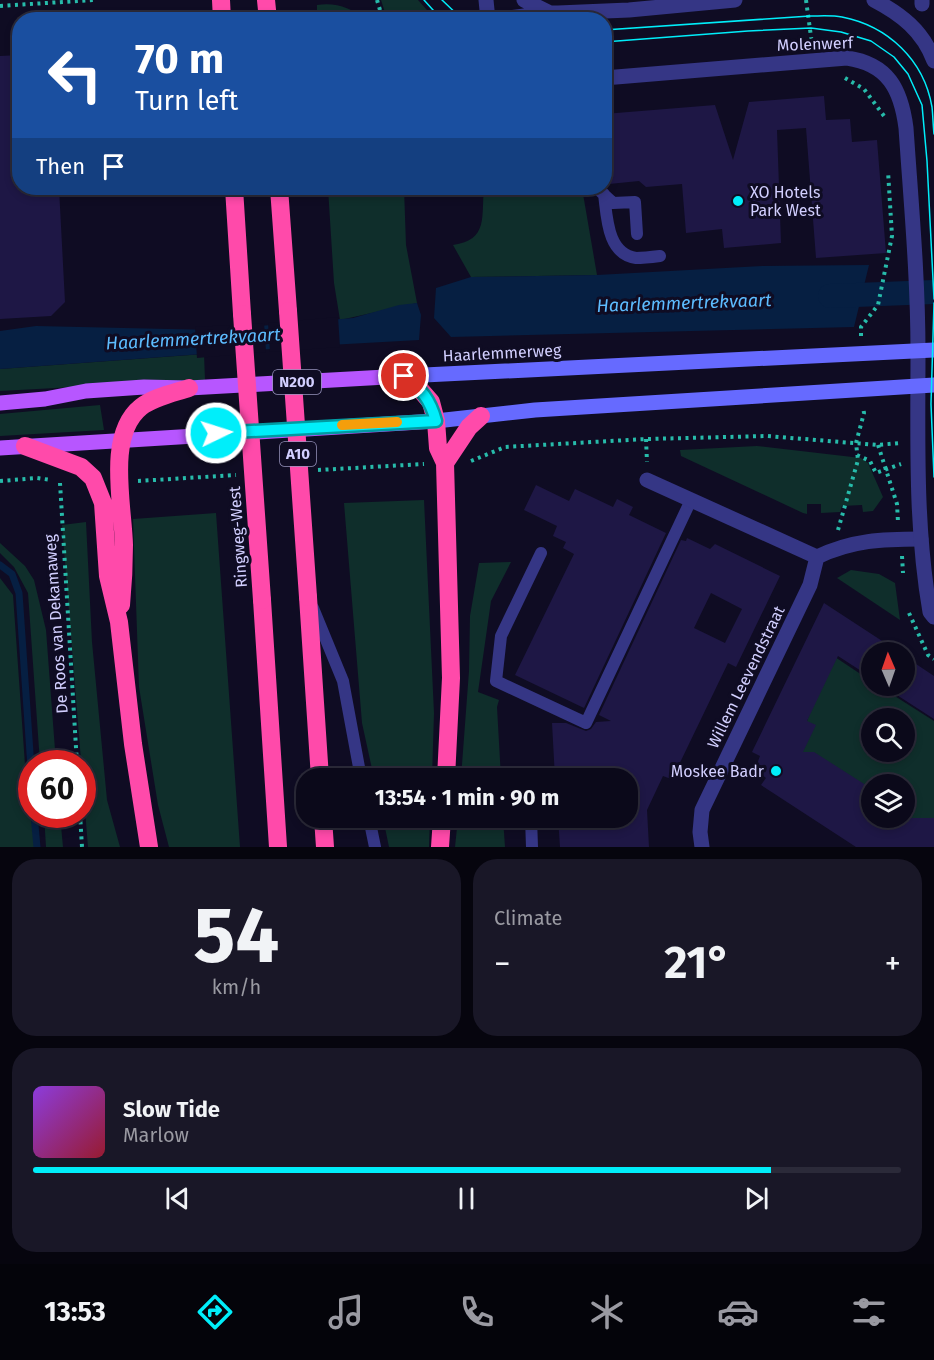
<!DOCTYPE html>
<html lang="en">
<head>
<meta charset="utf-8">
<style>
	:root { --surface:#0b091a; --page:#191727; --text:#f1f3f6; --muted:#9a9aa2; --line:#2b2a39; --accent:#00eefa }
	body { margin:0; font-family:"Fira Sans",sans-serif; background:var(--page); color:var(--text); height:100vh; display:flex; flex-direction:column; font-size:22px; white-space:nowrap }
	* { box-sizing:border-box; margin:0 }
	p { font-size:20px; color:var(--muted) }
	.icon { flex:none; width:33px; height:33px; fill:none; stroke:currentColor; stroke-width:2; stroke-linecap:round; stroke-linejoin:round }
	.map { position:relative; height:847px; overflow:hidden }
	.drawer { display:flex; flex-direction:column; gap:12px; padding:12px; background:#06050e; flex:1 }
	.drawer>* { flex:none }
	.hud { position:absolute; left:12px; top:12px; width:600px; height:183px; border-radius:24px; box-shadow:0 3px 9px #0003,0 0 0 2px var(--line); background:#1a4fa0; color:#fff; overflow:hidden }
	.needle { width:39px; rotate:358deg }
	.buttons { position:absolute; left:861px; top:642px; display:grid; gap:12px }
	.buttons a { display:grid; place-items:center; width:54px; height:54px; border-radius:50%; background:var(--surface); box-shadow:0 3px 9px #0003,0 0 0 2px var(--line); font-size:30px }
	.speed { position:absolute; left:18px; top:750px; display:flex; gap:12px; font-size:30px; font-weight:700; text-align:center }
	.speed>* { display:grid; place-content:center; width:78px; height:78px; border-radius:50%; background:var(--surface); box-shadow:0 3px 9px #0003,0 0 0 2px var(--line); line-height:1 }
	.speed .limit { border:9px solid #d22; background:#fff; color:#111 }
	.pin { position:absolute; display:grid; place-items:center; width:51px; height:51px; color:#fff; margin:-26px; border:3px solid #fff; border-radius:50%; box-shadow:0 2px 6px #0007 }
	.me { position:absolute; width:66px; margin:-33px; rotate:86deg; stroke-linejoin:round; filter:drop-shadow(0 0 4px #0008) }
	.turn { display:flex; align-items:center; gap:21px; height:126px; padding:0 24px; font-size:27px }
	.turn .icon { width:78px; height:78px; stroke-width:2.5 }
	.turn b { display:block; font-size:42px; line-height:51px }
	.then { display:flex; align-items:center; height:57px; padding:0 24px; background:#0003; gap:12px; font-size:22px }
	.big { font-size:45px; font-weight:700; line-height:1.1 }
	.drawer .widget { flex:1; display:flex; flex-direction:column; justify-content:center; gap:9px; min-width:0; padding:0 21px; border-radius:24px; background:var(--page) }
	.drawer .dial { align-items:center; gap:0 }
	.dial b { font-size:78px; line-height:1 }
	.song { display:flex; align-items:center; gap:18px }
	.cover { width:72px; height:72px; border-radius:9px; background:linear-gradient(135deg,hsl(270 70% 55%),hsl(350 70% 35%)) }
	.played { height:6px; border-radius:3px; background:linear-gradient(90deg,var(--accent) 85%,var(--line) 85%) }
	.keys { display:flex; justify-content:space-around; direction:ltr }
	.heat { display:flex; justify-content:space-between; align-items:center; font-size:33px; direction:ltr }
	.drawer .tiles { flex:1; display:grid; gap:12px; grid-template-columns:1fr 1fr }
	.widget:last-child { grid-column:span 2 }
	.trip { position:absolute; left:296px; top:768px; width:342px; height:60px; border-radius:24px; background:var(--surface); box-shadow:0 3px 9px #0003,0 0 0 2px var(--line); font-weight:700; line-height:60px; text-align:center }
	.menu { display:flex; height:96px; justify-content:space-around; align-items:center; background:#04040a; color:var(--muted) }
	.menu .icon { width:42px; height:42px }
	.menu .current { color:var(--accent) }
	.menu b { font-size:27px; color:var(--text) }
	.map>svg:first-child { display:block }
	.green { fill:#0f2e2b; fill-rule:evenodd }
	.water { fill:#061f42 }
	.pier { fill:#0f0c23 }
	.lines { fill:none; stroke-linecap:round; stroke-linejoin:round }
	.stream { stroke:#061f42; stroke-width:7 }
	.canal { stroke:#061f42; stroke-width:24 }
	.building { fill:#1e1745; fill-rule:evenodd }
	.path { stroke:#27bbaa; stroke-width:4; stroke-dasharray:3 4.5; stroke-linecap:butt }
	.service { stroke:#353685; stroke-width:12 }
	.pedestrian { stroke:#353685; stroke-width:15 }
	.minor { stroke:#353685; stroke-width:15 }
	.tertiary { stroke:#353685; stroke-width:15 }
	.secondary { stroke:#666aff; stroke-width:15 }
	.primary { stroke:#b756ff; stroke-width:15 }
	.motorway { stroke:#ff4aaa; stroke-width:18 }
	.tram { stroke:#00eefa; stroke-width:1.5 }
	.motorway-bridge { stroke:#ff4aaa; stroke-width:18 }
	.route-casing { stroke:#009ba2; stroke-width:15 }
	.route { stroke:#00eefa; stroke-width:10 }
	.slow { stroke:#f59e0b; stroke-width:10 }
	.poi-dot { fill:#00eefa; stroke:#0f0c23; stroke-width:2 }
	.labels { text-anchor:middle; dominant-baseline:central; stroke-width:6; stroke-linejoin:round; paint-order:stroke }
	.shield { fill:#0f0c23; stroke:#9894bd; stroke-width:1.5 }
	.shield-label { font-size:15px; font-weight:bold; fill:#d2cfff }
	.street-label { font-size:16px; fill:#d2cfff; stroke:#0f0c23 }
	.poi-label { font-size:16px; fill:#d2cfff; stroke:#0f0c23; text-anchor:start }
	.water-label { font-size:18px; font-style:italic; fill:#5dbcff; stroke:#0f0c23 }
</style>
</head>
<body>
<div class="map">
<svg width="934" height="847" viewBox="0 0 934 847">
	<rect width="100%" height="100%" fill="#0f0c23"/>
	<path class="green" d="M 381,0 L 418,0 L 435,19 L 387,19 Z
		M 317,5 C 336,2 351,8 365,19 L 317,19 Z
		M 328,188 L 404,188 L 406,245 L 417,303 L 340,320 L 334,283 Z
		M 484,188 L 582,188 L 597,275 L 471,277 L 453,245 C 489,240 481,216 484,188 Z
		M 204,354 L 205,380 L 0,391 L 0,369 Z
		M 100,405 L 104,430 L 0,436 L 0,414 Z
		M 757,446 L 861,458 L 868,463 L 883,497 L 873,511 L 863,512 L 862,505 L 842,506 L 840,512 L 821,513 L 821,504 L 807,504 L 807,514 L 803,513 L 681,456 L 680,450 Z
		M 424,500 L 434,713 L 432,778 L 374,778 L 362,723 L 344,503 Z
		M 216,513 L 240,847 L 169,847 L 158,805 L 139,687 L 133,519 Z
		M 86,522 L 92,642 L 107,800 L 120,847 L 88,847 L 62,525 Z
		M 0,543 L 25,566 L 34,580 L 46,630 L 56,763 L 40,763 L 28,593 L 14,567 L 0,553 Z
		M 511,562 L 491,601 L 478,692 L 499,700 L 497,707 L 501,778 L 461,778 L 469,671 L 470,616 L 479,563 Z
		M 851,570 L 879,574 L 895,583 L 900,620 L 837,578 Z
		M 0,578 L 13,595 L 26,779 L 35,847 L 0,847 Z
		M 832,655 L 871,681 L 872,686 L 879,686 L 934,721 L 934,847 L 928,847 L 883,818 L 904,818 L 904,784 L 872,784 L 871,810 L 793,758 ZM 872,718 L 904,718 L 904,752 L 872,752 Z
		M 44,815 L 60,815 L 63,847 L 46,847 Z
		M 383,818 L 430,818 L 429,847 L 389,847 Z
		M 458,818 L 503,818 L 505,847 L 455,847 Z"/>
	<path class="water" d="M 869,265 L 854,327 L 451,337 L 434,318 L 436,288 L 471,277 L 597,275 L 762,266 Z
		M 417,303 L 421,315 L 419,340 L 311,346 L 0,369 L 0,331 L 36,326 L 213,330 L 353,318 L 399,305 Z"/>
	<path class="pier" d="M 338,317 L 340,347 L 270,352 L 268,323 Z
		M 264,323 L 266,352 L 197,358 L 195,327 Z"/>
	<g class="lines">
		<path class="stream" d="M 0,565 L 12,574 L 19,593 L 32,782
			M 34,814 L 37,847"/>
		<path class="canal" d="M 830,296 L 934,292"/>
	</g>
	<path class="building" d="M 20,55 L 20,188 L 59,188 L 65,302 L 51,316 L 0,319 L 0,56 Z
		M 824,96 L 826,120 L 850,119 L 852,142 L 877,140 L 886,253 L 816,258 L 806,128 L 777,130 L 781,243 L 724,248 L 722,229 L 686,233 L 682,184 L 646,187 L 639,181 L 609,184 L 604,114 L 715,105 L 733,160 L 749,102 Z
		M 536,485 L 569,501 L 575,489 L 613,507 L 617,499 L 633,507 L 629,515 L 666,533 L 584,708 L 515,675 L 574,554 L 563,548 L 566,542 L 553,536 L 557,526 L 524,510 Z
		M 687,538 L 710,549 L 715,544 L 780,576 L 736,667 L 728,663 L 675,773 L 674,773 L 671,779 L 663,776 L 647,810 L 649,847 L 560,847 L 558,818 L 627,818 L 627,778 L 555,778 L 552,723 L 566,723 L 586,731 L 591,729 L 596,722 L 611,721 L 599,715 L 681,540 L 686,541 ZM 711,593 L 742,609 L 725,643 L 694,628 Z
		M 824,603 L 899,652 L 872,652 L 872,678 L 838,656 L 807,721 L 816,725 L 803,752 L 814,752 L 872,789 L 872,818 L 934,818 L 934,847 L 856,847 L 761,785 L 766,778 L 760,773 L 757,764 L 760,756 L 752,752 Z
		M 904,656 L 934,676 L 934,719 L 883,686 L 904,686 Z"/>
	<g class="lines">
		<path class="path" d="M 377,0 L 383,20
			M 806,0 L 812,44
			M 0,6 L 93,0
			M 845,78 L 864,89 L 884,116
			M 861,336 L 861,327 L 878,305 L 892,236 L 888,171
			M 646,439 L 647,462
			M 878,445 L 897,504 L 898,522
			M 857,455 L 870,461 L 876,473 L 901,464
			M 471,461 L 505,447 L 646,439 L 767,436 L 878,445 L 900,443
			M 318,470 L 424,464
			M 0,481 L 37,478 L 51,480
			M 138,481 L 236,475
			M 60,483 L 77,764
			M 838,530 L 858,460 L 856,443 L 864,413 L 863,407
			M 902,556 L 903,573
			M 909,613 L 928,655 L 934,659
			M 80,814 L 82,847"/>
		<path class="service" d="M 599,188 L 599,190 L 613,203 L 635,202 L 637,234
			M 604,194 C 607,217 607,254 636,258 C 644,258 652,257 660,256
			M 541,553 L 501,636 L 496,681 L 586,723 L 691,500
			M 313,608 L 343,681 L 361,778
			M 369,818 L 375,847
			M 531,818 L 532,847"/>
		<path class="pedestrian" d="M 922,0 L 922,4"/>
		<path class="minor" d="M 647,480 L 817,557 C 852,540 883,539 921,539
			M 702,847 L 700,832 L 702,810 L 810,585 L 817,557"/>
		<path class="tertiary" d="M 486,0 L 488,20
			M 524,0 L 550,13 L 558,13 L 629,10 L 735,0
			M 874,0 C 901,14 923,31 934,61
			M 492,20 L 547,13
			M 604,78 L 847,58 C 888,64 901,89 906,128 C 911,202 918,277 918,352 C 918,439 915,526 930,612 L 934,617"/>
		<path class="secondary" d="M 404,376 L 934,350
			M 436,421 L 535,410 L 934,385"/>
		<path class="primary" d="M 0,403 L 45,399 L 86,391 L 144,387 L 189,388 L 404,376
			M 0,448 L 436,421"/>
		<path class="motorway" d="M 221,0 L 222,20
			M 266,0 L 268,20
			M 234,188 L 242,314
			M 279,188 L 288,311
			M 404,376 L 417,386 L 431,402 L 436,421 L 438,448 L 445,463 L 451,678 L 446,778
			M 25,446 L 81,467 L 93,478 L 103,503 L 108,576 L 119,622 L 133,744 L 149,847
			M 445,463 L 469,427 L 481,416
			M 308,597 L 320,778
			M 262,600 L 278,847
			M 121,605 C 123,585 124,565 124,545 C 123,505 106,435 141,407 C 154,397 174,393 189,388
			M 323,818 L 325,847
			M 440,847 L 442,818"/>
		<path class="tram" d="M 424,0 L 442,20
			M 442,0 L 463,20
			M 604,30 L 810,16 C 820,16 832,15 842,17 C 888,26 924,60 932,107 C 933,116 933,125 934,134
			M 604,42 L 748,31 L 811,28 L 841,32 L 871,41 L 894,57 L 908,74 L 922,105 L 927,161 L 934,299
			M 934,303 L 931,404 L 934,477"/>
		<path class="motorway-bridge" d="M 288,311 L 308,597
			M 242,314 L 262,600"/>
	</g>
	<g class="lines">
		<g class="route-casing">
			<path id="route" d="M 216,433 L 436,421 C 430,399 422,390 404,376"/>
		</g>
		<use href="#route" class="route"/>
		<path class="slow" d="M 342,425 L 397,422"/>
	</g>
	<g class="poi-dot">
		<circle cx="738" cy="201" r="6"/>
		<circle cx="776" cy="771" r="6"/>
	</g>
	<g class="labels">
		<g class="shield">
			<rect x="273" y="370" width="48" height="24" rx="4.5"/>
			<rect x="280" y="442" width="36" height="24" rx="4.5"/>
		</g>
		<g class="shield-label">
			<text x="297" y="382">N200</text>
			<text x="298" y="454">A10</text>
		</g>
		<g class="street-label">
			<text transform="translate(815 44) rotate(-2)">Molenwerf</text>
			<text transform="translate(502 353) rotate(-3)">Haarlemmerweg</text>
			<text transform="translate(238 537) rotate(-94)">Ringweg-West</text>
			<text transform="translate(56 624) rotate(-94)">De Roos van Dekamaweg</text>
			<text transform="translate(746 677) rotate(-64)">Willem Leevendstraat</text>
		</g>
		<g class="poi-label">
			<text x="750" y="192">XO Hotels<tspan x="750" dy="18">Park West</tspan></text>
			<text x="764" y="771" text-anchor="end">Moskee Badr</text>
		</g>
		<g class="water-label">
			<text transform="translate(684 303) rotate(-2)">Haarlemmertrekvaart</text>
			<text transform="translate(193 339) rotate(-3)">Haarlemmertrekvaart</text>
		</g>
	</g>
</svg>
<div class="buttons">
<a><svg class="needle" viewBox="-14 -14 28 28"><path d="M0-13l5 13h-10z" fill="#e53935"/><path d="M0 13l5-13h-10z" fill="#9a9aa2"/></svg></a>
<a><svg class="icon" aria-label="search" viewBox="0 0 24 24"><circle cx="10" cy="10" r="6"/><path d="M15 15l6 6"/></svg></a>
<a><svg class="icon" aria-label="layers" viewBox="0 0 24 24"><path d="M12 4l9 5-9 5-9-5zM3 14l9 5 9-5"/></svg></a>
</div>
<div class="speed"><div class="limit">60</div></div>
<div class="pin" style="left:404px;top:376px;background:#d93025"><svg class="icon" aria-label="arrive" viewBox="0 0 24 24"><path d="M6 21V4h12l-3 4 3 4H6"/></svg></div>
<svg class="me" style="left:216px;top:433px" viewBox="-20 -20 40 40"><circle r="17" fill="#00eefa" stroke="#fff" stroke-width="3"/><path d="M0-11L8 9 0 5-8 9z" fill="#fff"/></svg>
<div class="trip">13:54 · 1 min · 90 m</div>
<div class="hud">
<div class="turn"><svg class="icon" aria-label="left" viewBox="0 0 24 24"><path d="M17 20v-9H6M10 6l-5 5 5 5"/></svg><div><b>70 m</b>Turn left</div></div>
<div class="then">Then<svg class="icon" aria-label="arrive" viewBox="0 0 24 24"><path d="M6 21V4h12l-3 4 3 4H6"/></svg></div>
</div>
</div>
<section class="drawer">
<div class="tiles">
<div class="widget dial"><b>54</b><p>km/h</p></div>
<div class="widget"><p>Climate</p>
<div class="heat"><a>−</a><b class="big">21°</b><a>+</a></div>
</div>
<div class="widget">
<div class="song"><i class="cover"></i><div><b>Slow Tide</b><p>Marlow</p></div></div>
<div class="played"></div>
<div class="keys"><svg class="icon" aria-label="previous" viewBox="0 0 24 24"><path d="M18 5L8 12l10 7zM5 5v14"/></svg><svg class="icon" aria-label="pause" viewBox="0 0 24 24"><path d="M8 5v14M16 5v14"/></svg><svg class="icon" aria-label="next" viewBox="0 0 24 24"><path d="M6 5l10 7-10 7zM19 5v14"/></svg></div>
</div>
</div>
</section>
<nav class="menu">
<b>13:53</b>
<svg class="icon current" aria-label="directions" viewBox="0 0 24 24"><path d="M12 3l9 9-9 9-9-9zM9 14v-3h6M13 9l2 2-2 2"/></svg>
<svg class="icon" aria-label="music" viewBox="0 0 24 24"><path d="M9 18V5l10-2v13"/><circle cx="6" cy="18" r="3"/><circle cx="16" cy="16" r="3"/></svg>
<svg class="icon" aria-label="phone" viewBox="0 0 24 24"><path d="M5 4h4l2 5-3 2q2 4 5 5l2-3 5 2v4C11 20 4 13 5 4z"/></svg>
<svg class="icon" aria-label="climate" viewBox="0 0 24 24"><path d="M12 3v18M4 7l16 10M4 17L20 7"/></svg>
<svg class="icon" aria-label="car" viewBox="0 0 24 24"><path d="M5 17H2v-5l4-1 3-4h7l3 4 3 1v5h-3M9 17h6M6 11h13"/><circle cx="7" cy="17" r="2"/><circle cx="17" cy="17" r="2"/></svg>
<svg class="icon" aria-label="filters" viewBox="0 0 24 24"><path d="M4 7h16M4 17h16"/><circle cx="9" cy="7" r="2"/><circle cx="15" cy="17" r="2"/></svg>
</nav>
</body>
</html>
